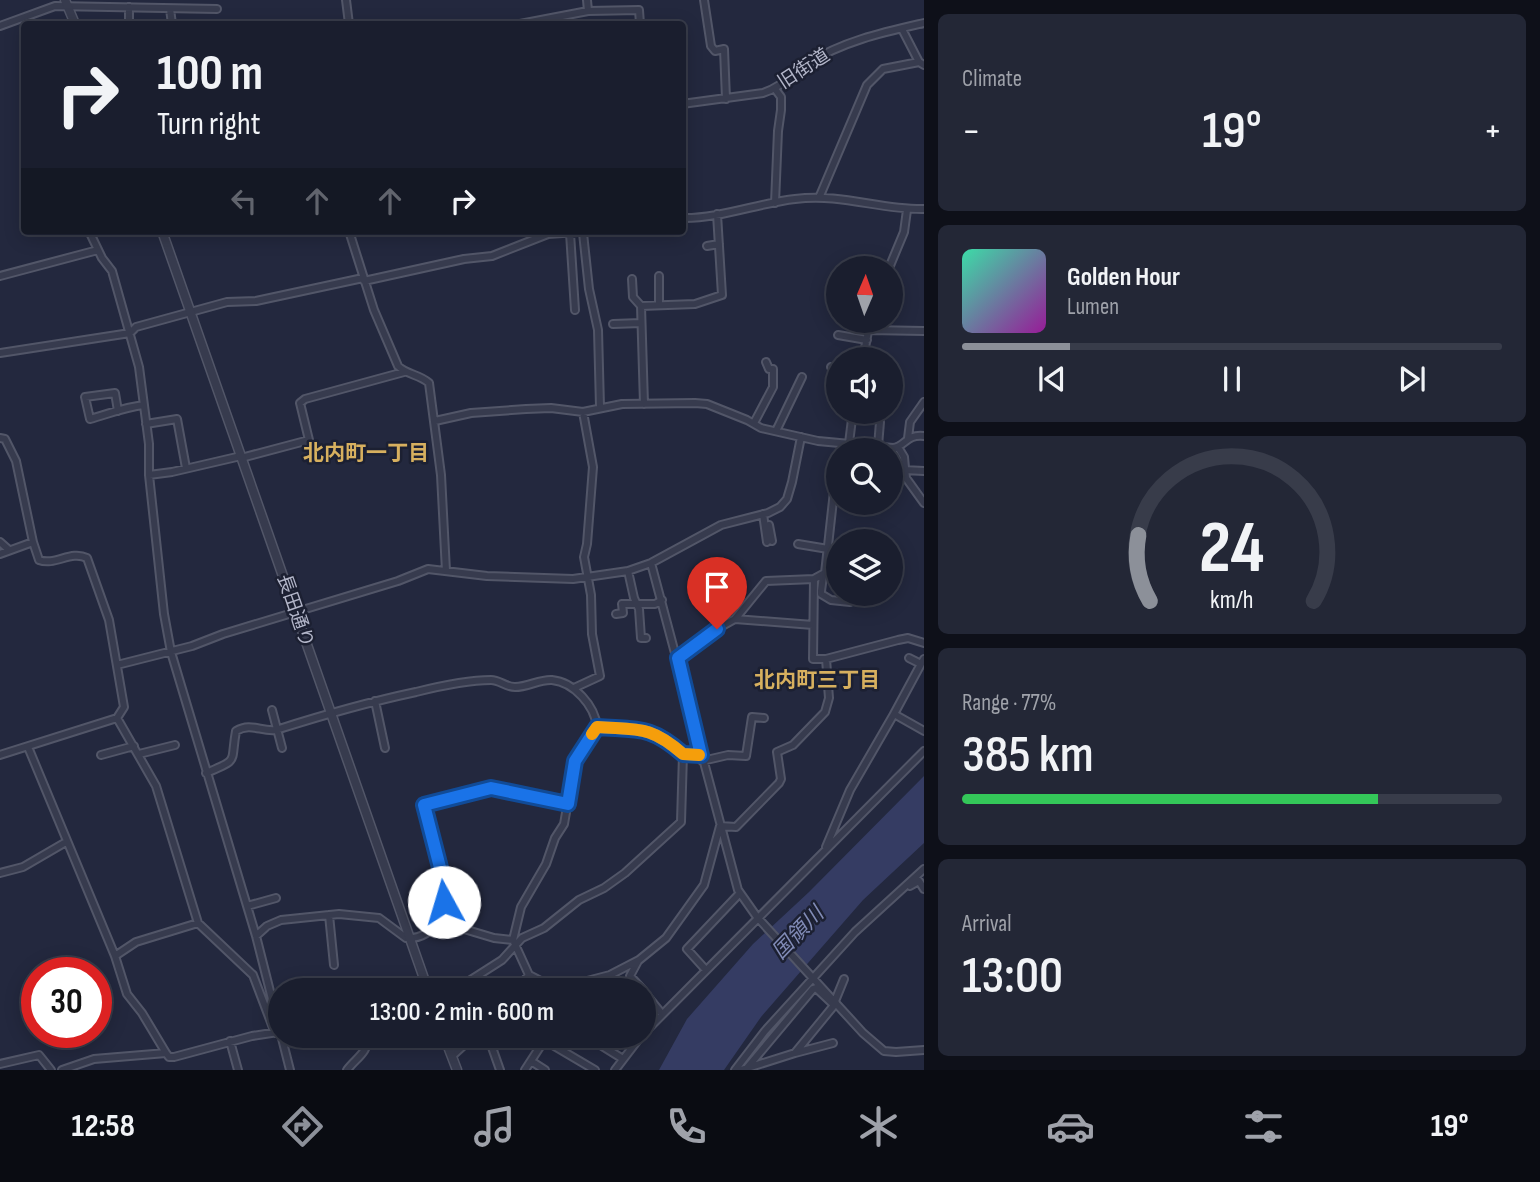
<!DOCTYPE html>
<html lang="en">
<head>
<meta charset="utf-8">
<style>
	:root { --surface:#1a1e2e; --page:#232736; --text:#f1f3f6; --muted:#9fa2aa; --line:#383c4a; --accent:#8c9099 }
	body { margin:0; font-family:"Sofia Sans Condensed","Noto Sans JP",sans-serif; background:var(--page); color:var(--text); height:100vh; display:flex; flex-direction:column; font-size:26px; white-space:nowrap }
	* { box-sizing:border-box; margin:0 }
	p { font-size:23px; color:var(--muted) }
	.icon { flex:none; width:38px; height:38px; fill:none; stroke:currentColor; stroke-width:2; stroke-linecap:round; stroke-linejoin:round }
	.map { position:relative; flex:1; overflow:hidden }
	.side { display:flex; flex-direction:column; gap:14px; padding:14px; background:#0e1019; width:616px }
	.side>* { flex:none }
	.guide { position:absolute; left:21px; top:21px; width:665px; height:214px; border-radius:7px; box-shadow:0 4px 18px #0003,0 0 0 2px var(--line); background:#1a1e2e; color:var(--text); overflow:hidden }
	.needle { width:46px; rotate:2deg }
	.tools { position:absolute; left:826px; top:256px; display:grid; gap:14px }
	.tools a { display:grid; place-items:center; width:77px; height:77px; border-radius:50%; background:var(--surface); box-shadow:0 4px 18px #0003,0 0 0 2px var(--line); font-size:35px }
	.speed { position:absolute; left:21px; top:957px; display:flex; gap:14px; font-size:35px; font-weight:700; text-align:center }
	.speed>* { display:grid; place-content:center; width:91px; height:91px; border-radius:50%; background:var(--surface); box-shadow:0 4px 18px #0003,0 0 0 2px var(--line); line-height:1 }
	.speed .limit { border:10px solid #d22; background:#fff; color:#111 }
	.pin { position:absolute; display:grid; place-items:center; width:60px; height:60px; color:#fff; margin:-72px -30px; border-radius:50% 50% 50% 0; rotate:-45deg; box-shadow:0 0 7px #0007 }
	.pin .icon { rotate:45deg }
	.me { position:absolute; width:77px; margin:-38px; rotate:354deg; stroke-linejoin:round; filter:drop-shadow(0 0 5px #0008) }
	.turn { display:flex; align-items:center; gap:24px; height:147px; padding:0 21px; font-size:32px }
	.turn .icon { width:91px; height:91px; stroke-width:2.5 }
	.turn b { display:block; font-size:49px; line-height:60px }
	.lanes { display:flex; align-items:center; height:66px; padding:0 21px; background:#0003; justify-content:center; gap:35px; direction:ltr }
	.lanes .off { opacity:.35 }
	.big { font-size:52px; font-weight:600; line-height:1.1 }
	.side .card { flex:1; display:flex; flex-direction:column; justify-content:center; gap:10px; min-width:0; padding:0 24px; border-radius:10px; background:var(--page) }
	.side .dial { align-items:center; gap:0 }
	.dial svg { height:182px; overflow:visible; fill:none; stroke:var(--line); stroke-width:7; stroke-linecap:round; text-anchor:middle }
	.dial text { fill:var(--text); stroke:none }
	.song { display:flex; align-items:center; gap:21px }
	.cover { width:84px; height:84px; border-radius:10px; background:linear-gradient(135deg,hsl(160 70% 55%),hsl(300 70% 35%)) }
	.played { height:7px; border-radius:4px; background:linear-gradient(90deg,var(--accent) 20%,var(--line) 20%) }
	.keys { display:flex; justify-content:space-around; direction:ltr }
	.heat { display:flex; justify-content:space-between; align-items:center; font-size:38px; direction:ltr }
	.charge { height:10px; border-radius:5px; background:linear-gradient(90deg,#34c759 77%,var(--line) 0) }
	.trip { position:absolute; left:268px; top:978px; width:388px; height:70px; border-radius:35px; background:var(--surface); box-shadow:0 4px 18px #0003,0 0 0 2px var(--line); font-weight:600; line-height:70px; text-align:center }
	.tabs { display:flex; height:112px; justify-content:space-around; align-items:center; background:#0a0c12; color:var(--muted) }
	.tabs .icon { width:49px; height:49px }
	.tabs .selected { color:var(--accent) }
	.tabs b { font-size:32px; color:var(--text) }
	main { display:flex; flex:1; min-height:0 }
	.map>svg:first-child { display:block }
	.water { fill:#353c63 }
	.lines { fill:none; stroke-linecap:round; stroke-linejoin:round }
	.minor-casing { stroke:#525668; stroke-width:10 }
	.tertiary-casing { stroke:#525668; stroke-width:11 }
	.minor { stroke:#373b4e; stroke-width:6 }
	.tertiary { stroke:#373b4e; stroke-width:8 }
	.route-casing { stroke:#114b97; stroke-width:18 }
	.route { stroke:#1a73e8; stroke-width:12 }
	.slow { stroke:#f59e0b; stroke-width:12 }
	.labels { text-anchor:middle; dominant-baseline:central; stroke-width:5; stroke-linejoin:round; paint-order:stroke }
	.street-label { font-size:19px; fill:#b3b6c9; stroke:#1c2032 }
	.neighbourhood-label { font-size:21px; font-weight:bold; fill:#d7b05f; stroke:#1c2032 }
	.water-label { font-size:21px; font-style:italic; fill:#818bb6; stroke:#1c2032 }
</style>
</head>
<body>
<main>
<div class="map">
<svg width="924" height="1070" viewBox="0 0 924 1070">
	<rect width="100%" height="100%" fill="#23283e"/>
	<path class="water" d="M 924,776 L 924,843 L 863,900 L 761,1017 L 724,1070 L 659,1070 L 687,1019 L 753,944 L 809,892 Z"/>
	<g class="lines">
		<g class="minor-casing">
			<path id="minor" d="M 346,0 L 349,24
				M 587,0 L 588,11 L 639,10 L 640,24
				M 704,0 L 711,46 L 715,51 L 724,49 L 726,99
				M 129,7 L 129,24
				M 170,9 L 172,24
				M 520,24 L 588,11
				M 0,26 L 55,6 L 217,9
				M 902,29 L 919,62 L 924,65
				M 775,89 L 781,97 L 781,110 L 778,131 L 775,203
				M 682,104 L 763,93 C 782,87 793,73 809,63 C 843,41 885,32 924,23
				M 819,198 L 867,85 L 883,69 L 919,62
				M 682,218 C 718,219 759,203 795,199 C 842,193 880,210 924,209
				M 89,231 L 102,258 L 112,271 L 139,367 L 149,444 L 149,475 L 164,614 L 171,652 L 256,936 L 290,1070
				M 349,231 L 374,310 L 398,366 C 407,375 419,374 429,383 L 441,475 L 446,571
				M 570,233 L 575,310
				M 583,233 L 589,289 L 598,330 L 600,407
				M 707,246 L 719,244
				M 889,268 L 904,232 L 907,210
				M 0,276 L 98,250
				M 659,276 L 659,305
				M 632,279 L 633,297 L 641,306
				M 364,281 L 464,259 L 492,256 L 548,234 L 592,231
				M 613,324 L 641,323
				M 869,330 L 924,331
				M 838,335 L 867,340
				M 0,353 L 130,333 L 136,327 L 227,302 L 256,301 L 363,278
				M 863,359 L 870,320
				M 831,367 L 838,368
				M 644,404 L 641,306 L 695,304 L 722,295 L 717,214
				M 118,411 L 115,393 L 85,397 L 90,419 C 108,414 125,407 144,405
				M 435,421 L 471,413 L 526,409 L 551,408 L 583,412 L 622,404 L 695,403 L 707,404 L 747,420 L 761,428 L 818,441 L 893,448 C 906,446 906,434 924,436
				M 754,423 L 773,387 L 773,369 L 769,369 L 766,362
				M 146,424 L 177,419 L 186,468
				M 776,431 L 802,377
				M 0,438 L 5,439 L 16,461 L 33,542
				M 908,438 L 910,422 L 924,402
				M 849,443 L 853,411
				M 878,446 L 880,422
				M 898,447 L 904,457 L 906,478 L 924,503
				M 241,458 L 309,440 L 300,403 L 305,399 L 404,372
				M 904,470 L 924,471
				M 149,475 L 172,472 L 241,456
				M 763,514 L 767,542
				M 769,525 L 772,541
				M 0,542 L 9,550
				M 798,544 L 828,549
				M 0,554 L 33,542 L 39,560 C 55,566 71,550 87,558 L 109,620 L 124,707 L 117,718 L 156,786 L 198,923 L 253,975 L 275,1033
				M 651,563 L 738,890 L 757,917 L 863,1033 L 884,1051 L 896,1052 L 924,1050
				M 628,571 L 634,598 L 639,609 L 641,638 L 646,638
				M 823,576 L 821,591 L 821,594 L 831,600 L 850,602 L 851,593
				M 814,579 L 825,573 L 838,455
				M 616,614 L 623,613 L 622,604 L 655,604 L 662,600
				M 735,619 L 766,581 L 814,579 L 813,659 L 826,659 L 898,640 L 908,638 L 924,643
				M 678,658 L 717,629 L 735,619 L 813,625
				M 909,658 L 921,664 L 924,659
				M 921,664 L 894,714 L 924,731
				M 117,665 L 192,646 L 223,634 L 398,581 L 428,569 L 487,576 L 573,579 L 628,571 L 651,563 L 721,525 L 768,513 L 780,507 L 787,499 L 792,482 L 801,437
				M 574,688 L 600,676 L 592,634 L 591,595 L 584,557 L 587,544 L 593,467 L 583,412
				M 375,701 L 385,748
				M 272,710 L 282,748
				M 28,747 L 115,956 L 127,994 L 142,1013 L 166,1053
				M 139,754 L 175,745
				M 0,755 L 117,718
				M 101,755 L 134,746
				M 702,761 L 728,755 L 746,756 L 752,717 L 764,718
				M 206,773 C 240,759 230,763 236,731 C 251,722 261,732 276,730 C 323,715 369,702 416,692 C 440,686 466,680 491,680 C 500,680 505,687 515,687 C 528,687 540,679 552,680 C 574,682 595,706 597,727 L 643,729 L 665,739 L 683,754 L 701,755
				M 826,847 L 850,790 L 894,714
				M 0,873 L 23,867 L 66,842
				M 910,886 L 919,881 L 924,889
				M 247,906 L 276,898
				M 329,915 L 334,965
				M 436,924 L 464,929 L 494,938 L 513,940 L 529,975
				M 256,936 L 267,926 L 281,920 L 339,914 L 379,918 L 406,938 C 434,940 449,910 445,884 C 441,858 431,831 424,805 L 491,787 L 568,804
				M 513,940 L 521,907 L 546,864 L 555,838 L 564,824 L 575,761 L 597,727
				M 115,956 L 136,942 L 198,923
				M 638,961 L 630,976 L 643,990
				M 705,969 L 687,949 L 740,893
				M 455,990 L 502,960 L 522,938 L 544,928 L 579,900 L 604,888 L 625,873 L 681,822 L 683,754
				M 516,990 L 529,975 L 558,990
				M 577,990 L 587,981 L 610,975 L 639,960 L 666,938 L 704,885 L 720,826 L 736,827 L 779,783 L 781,779 L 777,752 L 793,745 L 825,712 L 829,698 L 826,659
				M 644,992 L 662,1014
				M 835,1001 L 844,979
				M 644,1033 L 924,751
				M 488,1036 L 500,1070
				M 586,1036 L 623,1059
				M 544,1040 L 595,1070
				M 230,1041 L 238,1070
				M 795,1053 L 833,1043
				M 452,1056 L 474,1036
				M 531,1061 L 545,1070
				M 0,1064 L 39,1055 L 51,1070
				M 747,1068 L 813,989 L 816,988 L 832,1003
				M 62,1070 L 94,1059 L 166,1053 L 169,1057 L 174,1057 L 252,1036 L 278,1032
				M 347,1070 C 357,1057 368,1053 368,1036
				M 525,1070 L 547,1036
				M 615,1070 L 641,1036
				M 735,1070 L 765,1031 L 855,932 L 924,869
				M 741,1070 L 795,1053 L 836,1003"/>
		</g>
		<g class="tertiary-casing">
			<path id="tertiary" d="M 65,0 L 75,24
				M 162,231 L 428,990
				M 444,1036 L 457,1070"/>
		</g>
		<use href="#minor" class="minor"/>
		<use href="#tertiary" class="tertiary"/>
	</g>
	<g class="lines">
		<g class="route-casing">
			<path id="route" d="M 444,902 L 445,887 L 424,805 L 491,788 L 568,804 L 575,761 L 597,727 C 638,730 650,725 683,754 L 701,755 L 678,658 L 717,629"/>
		</g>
		<use href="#route" class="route"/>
		<path class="slow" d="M 592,734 L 597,727 C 638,730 650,725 683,754 L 699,755"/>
	</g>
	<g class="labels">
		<g class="street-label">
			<text transform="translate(804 69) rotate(-33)">旧街道</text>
			<text transform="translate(295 611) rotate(71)">長田通り</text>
		</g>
		<g class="neighbourhood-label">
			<text x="366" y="453">北内町一丁目</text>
			<text x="817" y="680">北内町三丁目</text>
		</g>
		<g class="water-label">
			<text transform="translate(798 933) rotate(-46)">国領川</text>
		</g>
	</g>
</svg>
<div class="tools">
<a><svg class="needle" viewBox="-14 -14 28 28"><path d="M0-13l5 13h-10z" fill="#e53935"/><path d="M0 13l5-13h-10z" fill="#9fa2aa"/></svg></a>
<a><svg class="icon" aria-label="sound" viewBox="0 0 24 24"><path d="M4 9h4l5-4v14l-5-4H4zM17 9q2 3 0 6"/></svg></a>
<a><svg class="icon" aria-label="search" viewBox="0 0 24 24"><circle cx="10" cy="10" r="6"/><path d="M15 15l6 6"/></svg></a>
<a><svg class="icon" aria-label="layers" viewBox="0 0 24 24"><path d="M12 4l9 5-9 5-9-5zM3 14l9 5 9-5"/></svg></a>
</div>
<div class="speed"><div class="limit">30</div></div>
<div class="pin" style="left:717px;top:629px;background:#d93025"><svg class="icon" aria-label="arrive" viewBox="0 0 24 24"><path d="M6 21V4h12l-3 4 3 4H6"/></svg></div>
<svg class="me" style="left:444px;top:902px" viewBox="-20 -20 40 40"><circle r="19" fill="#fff"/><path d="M0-13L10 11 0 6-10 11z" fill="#1a73e8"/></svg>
<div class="trip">13:00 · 2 min · 600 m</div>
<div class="guide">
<div class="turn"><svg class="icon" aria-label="right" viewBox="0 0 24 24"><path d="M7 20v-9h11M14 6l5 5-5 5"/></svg><div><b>100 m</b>Turn right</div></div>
<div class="lanes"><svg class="icon off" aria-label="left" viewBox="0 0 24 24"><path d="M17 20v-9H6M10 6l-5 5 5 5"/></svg><svg class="icon off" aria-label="ahead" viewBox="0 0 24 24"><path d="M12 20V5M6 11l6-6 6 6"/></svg><svg class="icon off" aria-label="ahead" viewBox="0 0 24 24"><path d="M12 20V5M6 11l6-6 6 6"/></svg><svg class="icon" aria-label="right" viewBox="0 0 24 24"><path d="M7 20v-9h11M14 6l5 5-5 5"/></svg></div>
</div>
</div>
<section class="side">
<div class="card"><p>Climate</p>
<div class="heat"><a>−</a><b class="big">19°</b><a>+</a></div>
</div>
<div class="card">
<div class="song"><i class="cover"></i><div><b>Golden Hour</b><p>Lumen</p></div></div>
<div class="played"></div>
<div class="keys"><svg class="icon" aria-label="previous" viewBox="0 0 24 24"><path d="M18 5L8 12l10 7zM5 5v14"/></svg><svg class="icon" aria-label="pause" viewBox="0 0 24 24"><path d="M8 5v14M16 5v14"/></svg><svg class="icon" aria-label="next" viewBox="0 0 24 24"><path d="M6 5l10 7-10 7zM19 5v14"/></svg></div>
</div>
<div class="card dial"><svg viewBox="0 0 100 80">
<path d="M14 69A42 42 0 1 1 86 69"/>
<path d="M14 69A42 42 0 0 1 9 40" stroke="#8c9099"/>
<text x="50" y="56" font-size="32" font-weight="700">24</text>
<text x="50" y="72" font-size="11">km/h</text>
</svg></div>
<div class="card"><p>Range · 77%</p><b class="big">385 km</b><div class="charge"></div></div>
<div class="card"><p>Arrival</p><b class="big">13:00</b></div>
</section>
</main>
<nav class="tabs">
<b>12:58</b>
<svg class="icon selected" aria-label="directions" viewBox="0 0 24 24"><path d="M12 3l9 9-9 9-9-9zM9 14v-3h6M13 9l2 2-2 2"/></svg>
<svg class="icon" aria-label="music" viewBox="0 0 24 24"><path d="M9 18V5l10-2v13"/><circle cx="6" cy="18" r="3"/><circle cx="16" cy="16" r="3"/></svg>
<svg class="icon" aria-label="phone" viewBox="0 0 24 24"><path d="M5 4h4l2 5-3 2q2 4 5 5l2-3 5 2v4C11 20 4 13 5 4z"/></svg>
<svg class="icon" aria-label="climate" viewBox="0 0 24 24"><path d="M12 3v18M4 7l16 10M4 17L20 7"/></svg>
<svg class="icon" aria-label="car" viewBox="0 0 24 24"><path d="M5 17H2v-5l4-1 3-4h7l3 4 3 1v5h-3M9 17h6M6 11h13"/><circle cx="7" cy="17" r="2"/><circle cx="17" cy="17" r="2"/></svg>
<svg class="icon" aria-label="filters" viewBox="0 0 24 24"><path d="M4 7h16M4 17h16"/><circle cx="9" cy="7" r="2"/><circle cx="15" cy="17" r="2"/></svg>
<b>19°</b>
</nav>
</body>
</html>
